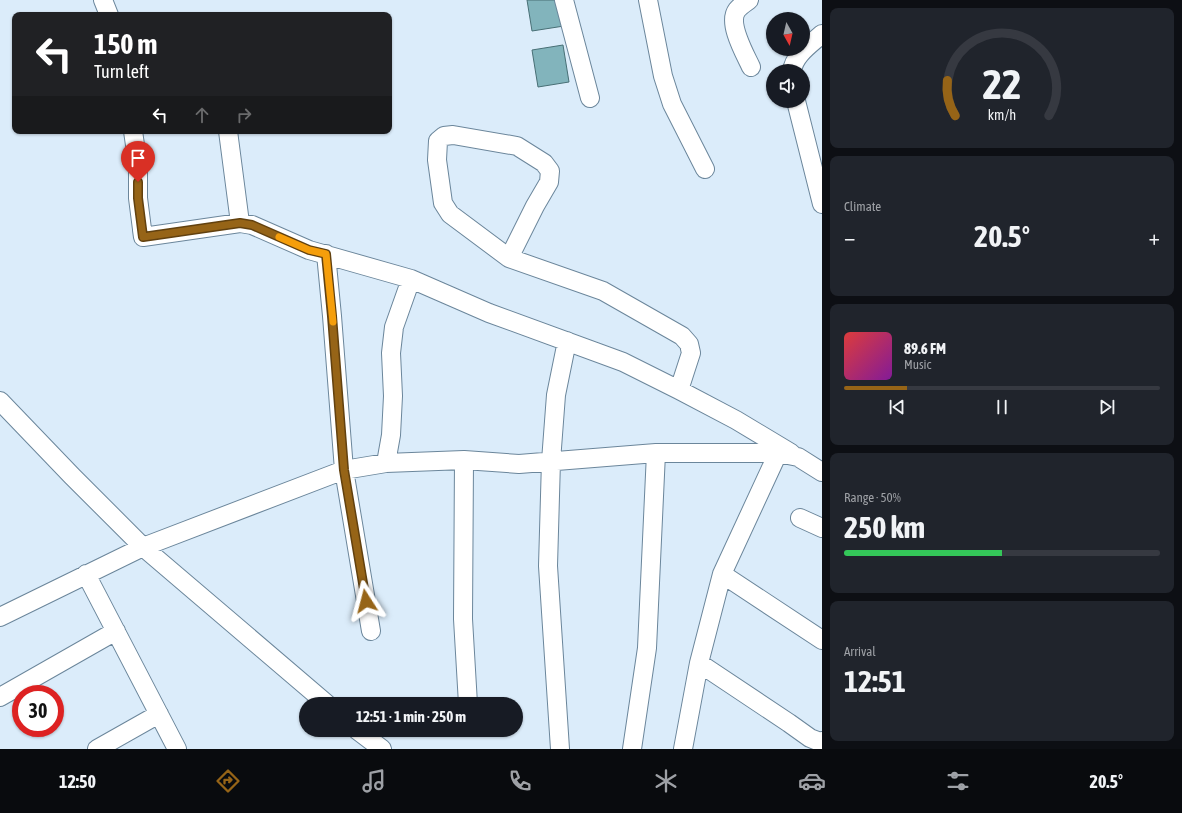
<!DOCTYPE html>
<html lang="en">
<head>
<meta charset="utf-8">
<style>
	:root { --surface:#171b24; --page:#20242c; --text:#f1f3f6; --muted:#9ea1a6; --line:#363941; --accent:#966417 }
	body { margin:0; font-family:"Asap Condensed",sans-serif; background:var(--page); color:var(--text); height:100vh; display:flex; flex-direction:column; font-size:15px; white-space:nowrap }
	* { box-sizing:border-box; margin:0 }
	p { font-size:13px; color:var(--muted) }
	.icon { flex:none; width:22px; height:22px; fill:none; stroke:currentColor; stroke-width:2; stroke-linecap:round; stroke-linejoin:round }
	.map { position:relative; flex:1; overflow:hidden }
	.side { display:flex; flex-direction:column; gap:8px; padding:8px; background:#0d0f14; width:360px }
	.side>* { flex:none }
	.hud { position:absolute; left:12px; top:12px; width:380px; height:122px; border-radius:8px; box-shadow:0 1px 3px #0004; background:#202124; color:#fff; overflow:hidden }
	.needle { width:26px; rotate:172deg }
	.buttons { position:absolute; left:766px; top:12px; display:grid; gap:8px }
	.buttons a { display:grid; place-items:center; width:44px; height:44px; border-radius:50%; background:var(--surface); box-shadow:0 1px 3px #0004; font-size:20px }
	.speed { position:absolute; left:12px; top:685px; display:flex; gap:8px; font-size:20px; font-weight:700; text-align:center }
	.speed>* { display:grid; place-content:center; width:52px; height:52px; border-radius:50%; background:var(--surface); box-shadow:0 1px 3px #0004; line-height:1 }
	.speed .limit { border:6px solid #d22; background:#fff; color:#111 }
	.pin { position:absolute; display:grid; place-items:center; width:34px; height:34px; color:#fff; margin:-41px -17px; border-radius:50% 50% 50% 0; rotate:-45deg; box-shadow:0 0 4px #0007 }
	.pin .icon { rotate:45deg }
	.me { position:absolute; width:44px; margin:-22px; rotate:351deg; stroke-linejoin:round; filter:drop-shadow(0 0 3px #0008) }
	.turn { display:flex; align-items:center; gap:14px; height:84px; padding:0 16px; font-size:18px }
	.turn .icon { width:52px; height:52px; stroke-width:2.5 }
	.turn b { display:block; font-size:28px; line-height:34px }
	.lanes { display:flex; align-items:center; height:38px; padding:0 16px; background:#0003; justify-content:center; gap:20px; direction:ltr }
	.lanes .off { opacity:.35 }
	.big { font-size:30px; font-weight:700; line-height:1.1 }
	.side .card { flex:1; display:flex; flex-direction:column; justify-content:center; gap:6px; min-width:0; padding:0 14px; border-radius:8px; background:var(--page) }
	.side .dial { align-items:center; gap:0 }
	.dial svg { height:104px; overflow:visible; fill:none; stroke:var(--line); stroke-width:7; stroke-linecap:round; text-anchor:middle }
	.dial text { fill:var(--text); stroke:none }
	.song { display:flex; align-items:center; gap:12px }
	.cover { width:48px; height:48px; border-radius:6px; background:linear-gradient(135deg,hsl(0 70% 55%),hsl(290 70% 35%)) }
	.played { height:4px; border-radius:2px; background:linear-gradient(90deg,var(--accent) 20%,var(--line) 20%) }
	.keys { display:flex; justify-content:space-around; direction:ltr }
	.heat { display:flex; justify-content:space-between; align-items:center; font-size:22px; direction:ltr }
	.charge { height:6px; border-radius:3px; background:linear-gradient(90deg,#34c759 50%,var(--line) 0) }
	.trip { position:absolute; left:299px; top:697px; width:224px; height:40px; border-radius:20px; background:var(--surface); box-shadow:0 1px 3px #0004; font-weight:700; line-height:40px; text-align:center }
	.dock { display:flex; height:64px; justify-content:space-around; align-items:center; background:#090b0e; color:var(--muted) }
	.dock .icon { width:28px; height:28px }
	.dock .active { color:var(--accent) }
	.dock b { font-size:18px; color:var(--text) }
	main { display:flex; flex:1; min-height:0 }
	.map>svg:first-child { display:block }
	.building { fill:#82b4bc; stroke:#486f75 }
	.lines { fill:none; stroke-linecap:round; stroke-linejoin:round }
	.minor-casing { stroke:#6b869b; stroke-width:20 }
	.minor { stroke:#fff; stroke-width:18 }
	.route-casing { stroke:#62410f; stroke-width:10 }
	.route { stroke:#966417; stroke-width:7 }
	.slow { stroke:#f59e0b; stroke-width:7 }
</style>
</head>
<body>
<main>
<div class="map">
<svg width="822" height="749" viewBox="0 0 822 749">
	<rect width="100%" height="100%" fill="#dbecfa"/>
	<path class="building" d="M 527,0 L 555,0 L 564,26 L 532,31 Z
		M 563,45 L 569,82 L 538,87 L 532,50 Z"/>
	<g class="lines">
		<g class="minor-casing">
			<path id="minor" d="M 103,0 L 109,15
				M 564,0 L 590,98
				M 648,0 L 663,76 L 672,104 L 705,169
				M 749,0 C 745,3 740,6 737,10 C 727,23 745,54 751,67
				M 792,71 C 794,55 811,44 822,34
				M 796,101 L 822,204
				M 133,131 L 138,166 L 138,198 L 143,237 L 142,230
				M 228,131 L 240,223
				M 143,237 L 240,223 L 252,225 L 309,250 L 411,279
				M 326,254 L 332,316 L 344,470 L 371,631
				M 509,258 L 450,214 L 443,203 L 437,160 L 438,141 L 444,136 L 453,135 L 517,146 L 544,163 L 550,171 L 549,182 L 535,206 L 509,258 L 603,291 L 682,336 L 689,344 L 691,353 L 679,390
				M 0,401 L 72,476 L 143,547 L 327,704
				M 464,460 L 463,619 L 468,704
				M 386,463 L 391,435 L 393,396 L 391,353 L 394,327 L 411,279 L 489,313 L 623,362 L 679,390 L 736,420 L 791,453
				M 800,518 L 822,528
				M 86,574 L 177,749
				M 722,574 L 822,640
				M 0,617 L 143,547 L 344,470 L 386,463 L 464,460 L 519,464 L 656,453 L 778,453 L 798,457 L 822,472
				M 699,663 L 789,723 L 810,738 L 820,742 L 822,741
				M 0,697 L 116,631
				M 357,730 L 382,749
				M 97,749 L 159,714
				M 560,749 L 548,566 L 551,461 L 556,395 L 567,341
				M 632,749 L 647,648 L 656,453
				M 683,749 L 699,663 L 722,574 L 778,453"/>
		</g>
		<use href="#minor" class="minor"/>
	</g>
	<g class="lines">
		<g class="route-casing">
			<path id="route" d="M 138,182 L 138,198 L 143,237 L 240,223 L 252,225 L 309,250 L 326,254 L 332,316 L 344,470 L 366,601"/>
		</g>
		<use href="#route" class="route"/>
		<path class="slow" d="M 279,237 L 309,250 L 326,254 L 333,322"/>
	</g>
</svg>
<div class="buttons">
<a><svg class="needle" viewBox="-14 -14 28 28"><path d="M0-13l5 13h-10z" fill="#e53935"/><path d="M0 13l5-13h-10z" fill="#9ea1a6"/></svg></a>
<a><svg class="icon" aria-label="sound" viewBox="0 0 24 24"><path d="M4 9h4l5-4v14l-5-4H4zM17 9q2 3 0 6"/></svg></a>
</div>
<div class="speed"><div class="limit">30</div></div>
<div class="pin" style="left:138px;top:182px;background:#d93025"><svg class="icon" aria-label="arrive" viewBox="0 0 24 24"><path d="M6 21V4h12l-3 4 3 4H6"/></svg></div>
<svg class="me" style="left:366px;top:601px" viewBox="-20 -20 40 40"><path d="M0-17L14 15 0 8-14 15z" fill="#966417" stroke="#fff" stroke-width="4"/></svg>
<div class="trip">12:51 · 1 min · 250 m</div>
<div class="hud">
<div class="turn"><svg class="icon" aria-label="left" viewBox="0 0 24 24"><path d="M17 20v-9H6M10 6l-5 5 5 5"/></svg><div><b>150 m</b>Turn left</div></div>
<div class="lanes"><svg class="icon" aria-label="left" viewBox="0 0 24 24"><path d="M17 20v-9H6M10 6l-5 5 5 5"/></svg><svg class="icon off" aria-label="ahead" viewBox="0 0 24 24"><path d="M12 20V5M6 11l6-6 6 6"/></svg><svg class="icon off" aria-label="right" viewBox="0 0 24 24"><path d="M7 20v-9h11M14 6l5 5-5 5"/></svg></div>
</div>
</div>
<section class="side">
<div class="card dial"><svg viewBox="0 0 100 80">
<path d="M14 69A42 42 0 1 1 86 69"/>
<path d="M14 69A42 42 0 0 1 8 42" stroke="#966417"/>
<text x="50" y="56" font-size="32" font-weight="700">22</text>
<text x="50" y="72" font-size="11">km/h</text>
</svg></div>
<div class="card"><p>Climate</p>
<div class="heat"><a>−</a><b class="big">20.5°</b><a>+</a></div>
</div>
<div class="card">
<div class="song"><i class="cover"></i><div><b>89.6 FM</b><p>Music</p></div></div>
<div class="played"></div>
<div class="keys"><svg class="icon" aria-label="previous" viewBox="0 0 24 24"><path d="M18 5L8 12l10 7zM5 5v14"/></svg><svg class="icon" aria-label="pause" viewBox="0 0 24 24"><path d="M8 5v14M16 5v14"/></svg><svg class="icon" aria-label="next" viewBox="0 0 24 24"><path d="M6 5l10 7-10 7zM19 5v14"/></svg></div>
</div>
<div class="card"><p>Range · 50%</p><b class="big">250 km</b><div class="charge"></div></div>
<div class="card"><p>Arrival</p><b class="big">12:51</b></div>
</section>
</main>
<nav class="dock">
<b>12:50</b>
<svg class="icon active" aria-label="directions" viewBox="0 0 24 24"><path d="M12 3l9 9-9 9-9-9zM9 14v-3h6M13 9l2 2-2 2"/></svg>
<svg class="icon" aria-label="music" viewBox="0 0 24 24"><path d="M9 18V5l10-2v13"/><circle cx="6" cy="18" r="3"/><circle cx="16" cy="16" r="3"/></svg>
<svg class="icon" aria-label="phone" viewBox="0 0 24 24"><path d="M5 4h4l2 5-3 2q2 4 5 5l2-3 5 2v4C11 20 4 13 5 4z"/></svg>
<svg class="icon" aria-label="climate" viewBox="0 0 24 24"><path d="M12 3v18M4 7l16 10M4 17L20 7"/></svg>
<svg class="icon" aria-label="car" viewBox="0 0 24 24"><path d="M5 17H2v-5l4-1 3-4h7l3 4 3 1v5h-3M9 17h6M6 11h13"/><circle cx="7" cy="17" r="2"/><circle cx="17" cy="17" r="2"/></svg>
<svg class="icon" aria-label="filters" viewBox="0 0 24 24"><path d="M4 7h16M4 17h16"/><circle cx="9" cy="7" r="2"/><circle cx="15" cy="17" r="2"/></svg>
<b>20.5°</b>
</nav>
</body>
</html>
